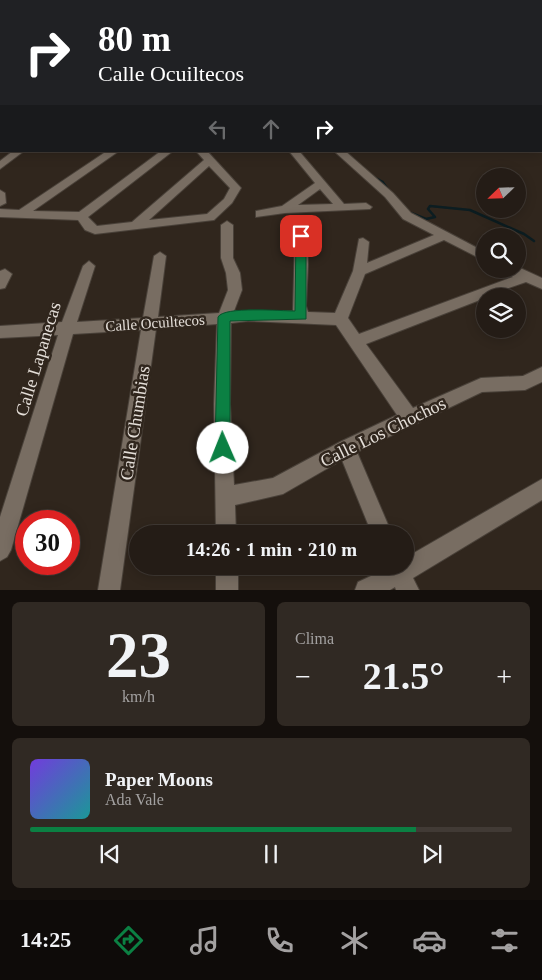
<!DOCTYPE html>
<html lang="es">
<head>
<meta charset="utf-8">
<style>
	:root { --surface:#241c16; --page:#302923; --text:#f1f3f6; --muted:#a3a1a1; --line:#413a35; --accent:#0b8043 }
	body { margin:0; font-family:"Times New Roman",serif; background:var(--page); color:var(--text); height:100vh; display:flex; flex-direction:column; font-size:19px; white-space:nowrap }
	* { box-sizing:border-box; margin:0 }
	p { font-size:16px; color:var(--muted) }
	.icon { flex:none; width:28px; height:28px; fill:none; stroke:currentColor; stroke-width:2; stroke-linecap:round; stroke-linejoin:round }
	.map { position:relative; height:590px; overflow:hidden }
	.details { display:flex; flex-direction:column; gap:12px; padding:12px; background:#140f0c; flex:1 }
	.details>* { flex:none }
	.hud { position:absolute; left:0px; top:0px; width:542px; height:152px; box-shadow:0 2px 12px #0003,0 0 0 1px var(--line); background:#202124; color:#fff; overflow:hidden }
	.needle { width:32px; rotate:247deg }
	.tools { position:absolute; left:476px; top:168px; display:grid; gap:10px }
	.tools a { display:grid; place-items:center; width:50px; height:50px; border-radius:50%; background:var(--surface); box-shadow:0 2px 12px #0003,0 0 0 1px var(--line); font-size:25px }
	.speed { position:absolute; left:15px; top:510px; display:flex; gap:10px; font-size:25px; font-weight:700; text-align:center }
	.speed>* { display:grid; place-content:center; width:65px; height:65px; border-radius:50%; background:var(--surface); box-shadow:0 2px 12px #0003,0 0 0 1px var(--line); line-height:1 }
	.speed .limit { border:8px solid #d22; background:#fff; color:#111 }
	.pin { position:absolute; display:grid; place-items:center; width:42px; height:42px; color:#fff; margin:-21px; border-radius:10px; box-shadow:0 2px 8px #0006 }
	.me { position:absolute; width:55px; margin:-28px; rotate:359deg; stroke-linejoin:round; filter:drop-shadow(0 0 4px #0008) }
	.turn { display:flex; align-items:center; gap:18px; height:105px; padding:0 15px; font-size:22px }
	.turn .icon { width:65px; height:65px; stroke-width:2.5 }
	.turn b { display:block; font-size:35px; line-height:42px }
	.lanes { display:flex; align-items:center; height:48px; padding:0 15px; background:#0003; justify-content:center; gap:25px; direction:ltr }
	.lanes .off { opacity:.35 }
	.big { font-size:38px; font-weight:700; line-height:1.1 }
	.details .tile { flex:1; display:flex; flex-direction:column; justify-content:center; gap:8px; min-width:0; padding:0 18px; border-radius:8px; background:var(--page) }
	.details .dial { align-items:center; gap:0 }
	.dial b { font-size:65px; line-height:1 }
	.song { display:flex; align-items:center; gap:15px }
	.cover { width:60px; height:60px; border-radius:8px; background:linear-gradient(135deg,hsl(260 70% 55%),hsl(180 70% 35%)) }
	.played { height:5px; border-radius:2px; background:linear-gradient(90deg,var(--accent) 80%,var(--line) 80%) }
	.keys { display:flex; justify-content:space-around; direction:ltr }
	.heat { display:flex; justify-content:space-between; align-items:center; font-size:28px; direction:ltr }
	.details .tiles { flex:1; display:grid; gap:12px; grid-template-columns:1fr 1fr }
	.tile:last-child { grid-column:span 2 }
	.trip { position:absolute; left:129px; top:525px; width:285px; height:50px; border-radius:25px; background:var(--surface); box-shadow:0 2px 12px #0003,0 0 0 1px var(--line); font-weight:700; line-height:50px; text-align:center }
	.tab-bar { display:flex; height:80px; justify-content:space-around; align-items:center; background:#0e0b09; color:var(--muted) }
	.tab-bar .icon { width:35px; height:35px }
	.tab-bar .on { color:var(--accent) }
	.tab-bar b { font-size:22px; color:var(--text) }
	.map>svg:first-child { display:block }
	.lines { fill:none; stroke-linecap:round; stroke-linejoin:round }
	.stream-far1 { stroke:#0c1d21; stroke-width:2 }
	.stream { stroke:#0c1d21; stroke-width:2.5 }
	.minor-casing { stroke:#494139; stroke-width:2 }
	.minor { fill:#786d62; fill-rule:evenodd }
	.route { fill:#0b8043; stroke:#07532c }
	.labels { text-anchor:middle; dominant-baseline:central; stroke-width:5; stroke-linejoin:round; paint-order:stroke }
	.street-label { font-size:15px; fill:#e4ded8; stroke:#30261d }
	.near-street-label { font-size:18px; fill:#e4ded8; stroke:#30261d }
</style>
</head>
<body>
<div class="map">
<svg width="542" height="590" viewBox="0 0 542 590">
	<rect width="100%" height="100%" fill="#30261d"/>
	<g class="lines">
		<path class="stream-far1" d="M 372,176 L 383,182 L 388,189"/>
		<path class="stream" d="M 411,213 L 426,219 L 435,217 L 428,209 L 430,206 L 470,210 L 524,234 L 534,241"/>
		<g class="minor-casing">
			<path id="minor" d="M 116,0 L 131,0 L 132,1 L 118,1 Z
				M 213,0 L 220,0 L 221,1 L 214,1 Z
				M 438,0 L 445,0 L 446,1 L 439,1 Z
				M 485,0 L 498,0 L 499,1 L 487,1 Z
				M 520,0 L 527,0 L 528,1 L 521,1 Z
				M 541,9 L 542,9 L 542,13 L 541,13 Z
				M 0,11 L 1,12 L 1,16 L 0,15 Z
				M 0,22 L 1,22 L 1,26 L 0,26 Z
				M 541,26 L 542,26 L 542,30 L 541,30 Z
				M 0,33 L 1,33 L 1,37 L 0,37 Z
				M 0,58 L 1,58 L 1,62 L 0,62 Z
				M 541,72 L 542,72 L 542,76 L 541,76 Z
				M 0,73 L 1,73 L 1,77 L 0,77 Z
				M 1,110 L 1,116 L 0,117 L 0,111 Z
				M 13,151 L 24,151 L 0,169 L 0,161 Z
				M 107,151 L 119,151 L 33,211 L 79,212 L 161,151 L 173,151 L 88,217 L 97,226 L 132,222 L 204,160 L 196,151 L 207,151 L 241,188 L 232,203 L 214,220 L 95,234 L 85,230 L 78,220 L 0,217 L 0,209 L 19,210 ZM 209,166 L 230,188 L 224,199 L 207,214 L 149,220 Z
				M 289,151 L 299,151 L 344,204 L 366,203 L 372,207 L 370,209 L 285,213 L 256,217 L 256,211 L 282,206 L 315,183 ZM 320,189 L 333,204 L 298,205 Z
				M 334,151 L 345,151 L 393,193 L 411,213 L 485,252 L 485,261 L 444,240 L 365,274 L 348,318 L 359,334 L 513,277 L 504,272 L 503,269 L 518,267 L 542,278 L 542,289 L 526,282 L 485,296 L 485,298 L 366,344 L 413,408 L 481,378 L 523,376 L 542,367 L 542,382 L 525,390 L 482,392 L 357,452 L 392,534 L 372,534 L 342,460 L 283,494 L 235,505 L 236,534 L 216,534 L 214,404 L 217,324 L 156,329 L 120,590 L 98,590 L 141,330 L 73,334 L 11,550 L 7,557 L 0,561 L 0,517 L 58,335 L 0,338 L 0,326 L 62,322 L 83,266 L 89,261 L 95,266 L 77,322 L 143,318 L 154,256 L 160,252 L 166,256 L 158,317 L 219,313 L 228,290 L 226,273 L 221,258 L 221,225 L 227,221 L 233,225 L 233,258 L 240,273 L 242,290 L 234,311 L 293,311 L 295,236 L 301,232 L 307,236 L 308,264 L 306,306 L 308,312 L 335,313 L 353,271 L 359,239 L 363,238 L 369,242 L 367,263 L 434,235 L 403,219 L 385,197 ZM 248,321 L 336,325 L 397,415 L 340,442 L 273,478 L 234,485 L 230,404 L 231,323 Z
				M 0,190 L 5,193 L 6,203 L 0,206 Z
				M 5,269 L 12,274 L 5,288 L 0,289 L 0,271 Z
				M 542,479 L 542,500 L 413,578 L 419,590 L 396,590 L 395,587 L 390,590 L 355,590 L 358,582 L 386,569 L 386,566 L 405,566 L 405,558 Z
				M 216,566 L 238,566 L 238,590 L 216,590 Z"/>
		</g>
		<use href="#minor" class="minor"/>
	</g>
	<path class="route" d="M 301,233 L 306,236 L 306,319 L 230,321 L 230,448 L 228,453 L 223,456 L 217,453 L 215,448 L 218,317 C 224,306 281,311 295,311 L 296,236 Z"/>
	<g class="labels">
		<g class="street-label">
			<text transform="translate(155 323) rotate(-4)">Calle Ocuiltecos</text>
		</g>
		<g class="near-street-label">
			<text transform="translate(38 359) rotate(-73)">Calle Lapanecas</text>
			<text transform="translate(135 423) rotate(-81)">Calle Chumbias</text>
			<text transform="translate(383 432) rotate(-26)">Calle Los Chochos</text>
		</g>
	</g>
</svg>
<div class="tools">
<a><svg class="needle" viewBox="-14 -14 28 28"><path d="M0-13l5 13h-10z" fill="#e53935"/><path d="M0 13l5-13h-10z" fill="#a3a1a1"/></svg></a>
<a><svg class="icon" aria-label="search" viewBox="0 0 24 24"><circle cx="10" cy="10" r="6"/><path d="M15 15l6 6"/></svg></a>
<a><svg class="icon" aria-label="layers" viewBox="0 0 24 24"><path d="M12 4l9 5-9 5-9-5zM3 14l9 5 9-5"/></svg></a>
</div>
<div class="speed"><div class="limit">30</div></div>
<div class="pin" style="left:301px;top:236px;background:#d93025"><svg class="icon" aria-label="arrive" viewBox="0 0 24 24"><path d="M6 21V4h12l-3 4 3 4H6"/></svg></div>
<svg class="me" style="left:223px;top:448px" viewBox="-20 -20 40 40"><circle r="19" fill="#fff"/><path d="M0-13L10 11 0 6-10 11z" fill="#0b8043"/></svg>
<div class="trip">14:26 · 1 min · 210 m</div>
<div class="hud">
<div class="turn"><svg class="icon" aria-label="right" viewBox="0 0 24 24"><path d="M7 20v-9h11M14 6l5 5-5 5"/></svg><div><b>80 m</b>Calle Ocuiltecos</div></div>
<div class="lanes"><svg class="icon off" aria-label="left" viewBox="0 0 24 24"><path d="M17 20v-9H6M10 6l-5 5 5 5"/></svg><svg class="icon off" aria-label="ahead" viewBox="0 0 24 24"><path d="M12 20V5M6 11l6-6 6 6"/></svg><svg class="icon" aria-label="right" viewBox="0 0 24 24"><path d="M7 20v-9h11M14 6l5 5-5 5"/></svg></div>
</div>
</div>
<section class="details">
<div class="tiles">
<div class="tile dial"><b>23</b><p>km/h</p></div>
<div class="tile"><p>Clima</p>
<div class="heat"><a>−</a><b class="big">21.5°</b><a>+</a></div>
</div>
<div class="tile">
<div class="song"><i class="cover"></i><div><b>Paper Moons</b><p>Ada Vale</p></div></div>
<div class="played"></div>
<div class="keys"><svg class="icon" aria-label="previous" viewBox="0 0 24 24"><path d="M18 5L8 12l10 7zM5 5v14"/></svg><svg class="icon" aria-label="pause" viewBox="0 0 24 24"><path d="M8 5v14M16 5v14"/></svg><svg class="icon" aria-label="next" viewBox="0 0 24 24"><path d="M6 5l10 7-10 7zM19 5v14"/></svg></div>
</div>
</div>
</section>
<nav class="tab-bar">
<b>14:25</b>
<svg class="icon on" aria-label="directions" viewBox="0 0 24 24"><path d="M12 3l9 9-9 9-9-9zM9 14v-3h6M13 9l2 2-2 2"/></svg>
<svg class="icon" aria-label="music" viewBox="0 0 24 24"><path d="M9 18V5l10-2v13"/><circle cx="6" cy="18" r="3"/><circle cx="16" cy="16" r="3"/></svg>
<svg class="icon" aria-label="phone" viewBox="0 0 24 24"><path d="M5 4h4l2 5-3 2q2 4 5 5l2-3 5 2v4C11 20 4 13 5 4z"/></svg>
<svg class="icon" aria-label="climate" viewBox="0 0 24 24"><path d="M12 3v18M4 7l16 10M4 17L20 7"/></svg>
<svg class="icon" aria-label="car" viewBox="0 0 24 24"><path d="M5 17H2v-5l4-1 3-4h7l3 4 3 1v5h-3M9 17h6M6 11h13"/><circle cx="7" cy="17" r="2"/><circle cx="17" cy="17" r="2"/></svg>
<svg class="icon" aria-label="filters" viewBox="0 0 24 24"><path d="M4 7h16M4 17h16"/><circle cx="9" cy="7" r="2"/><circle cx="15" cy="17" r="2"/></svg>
</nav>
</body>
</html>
